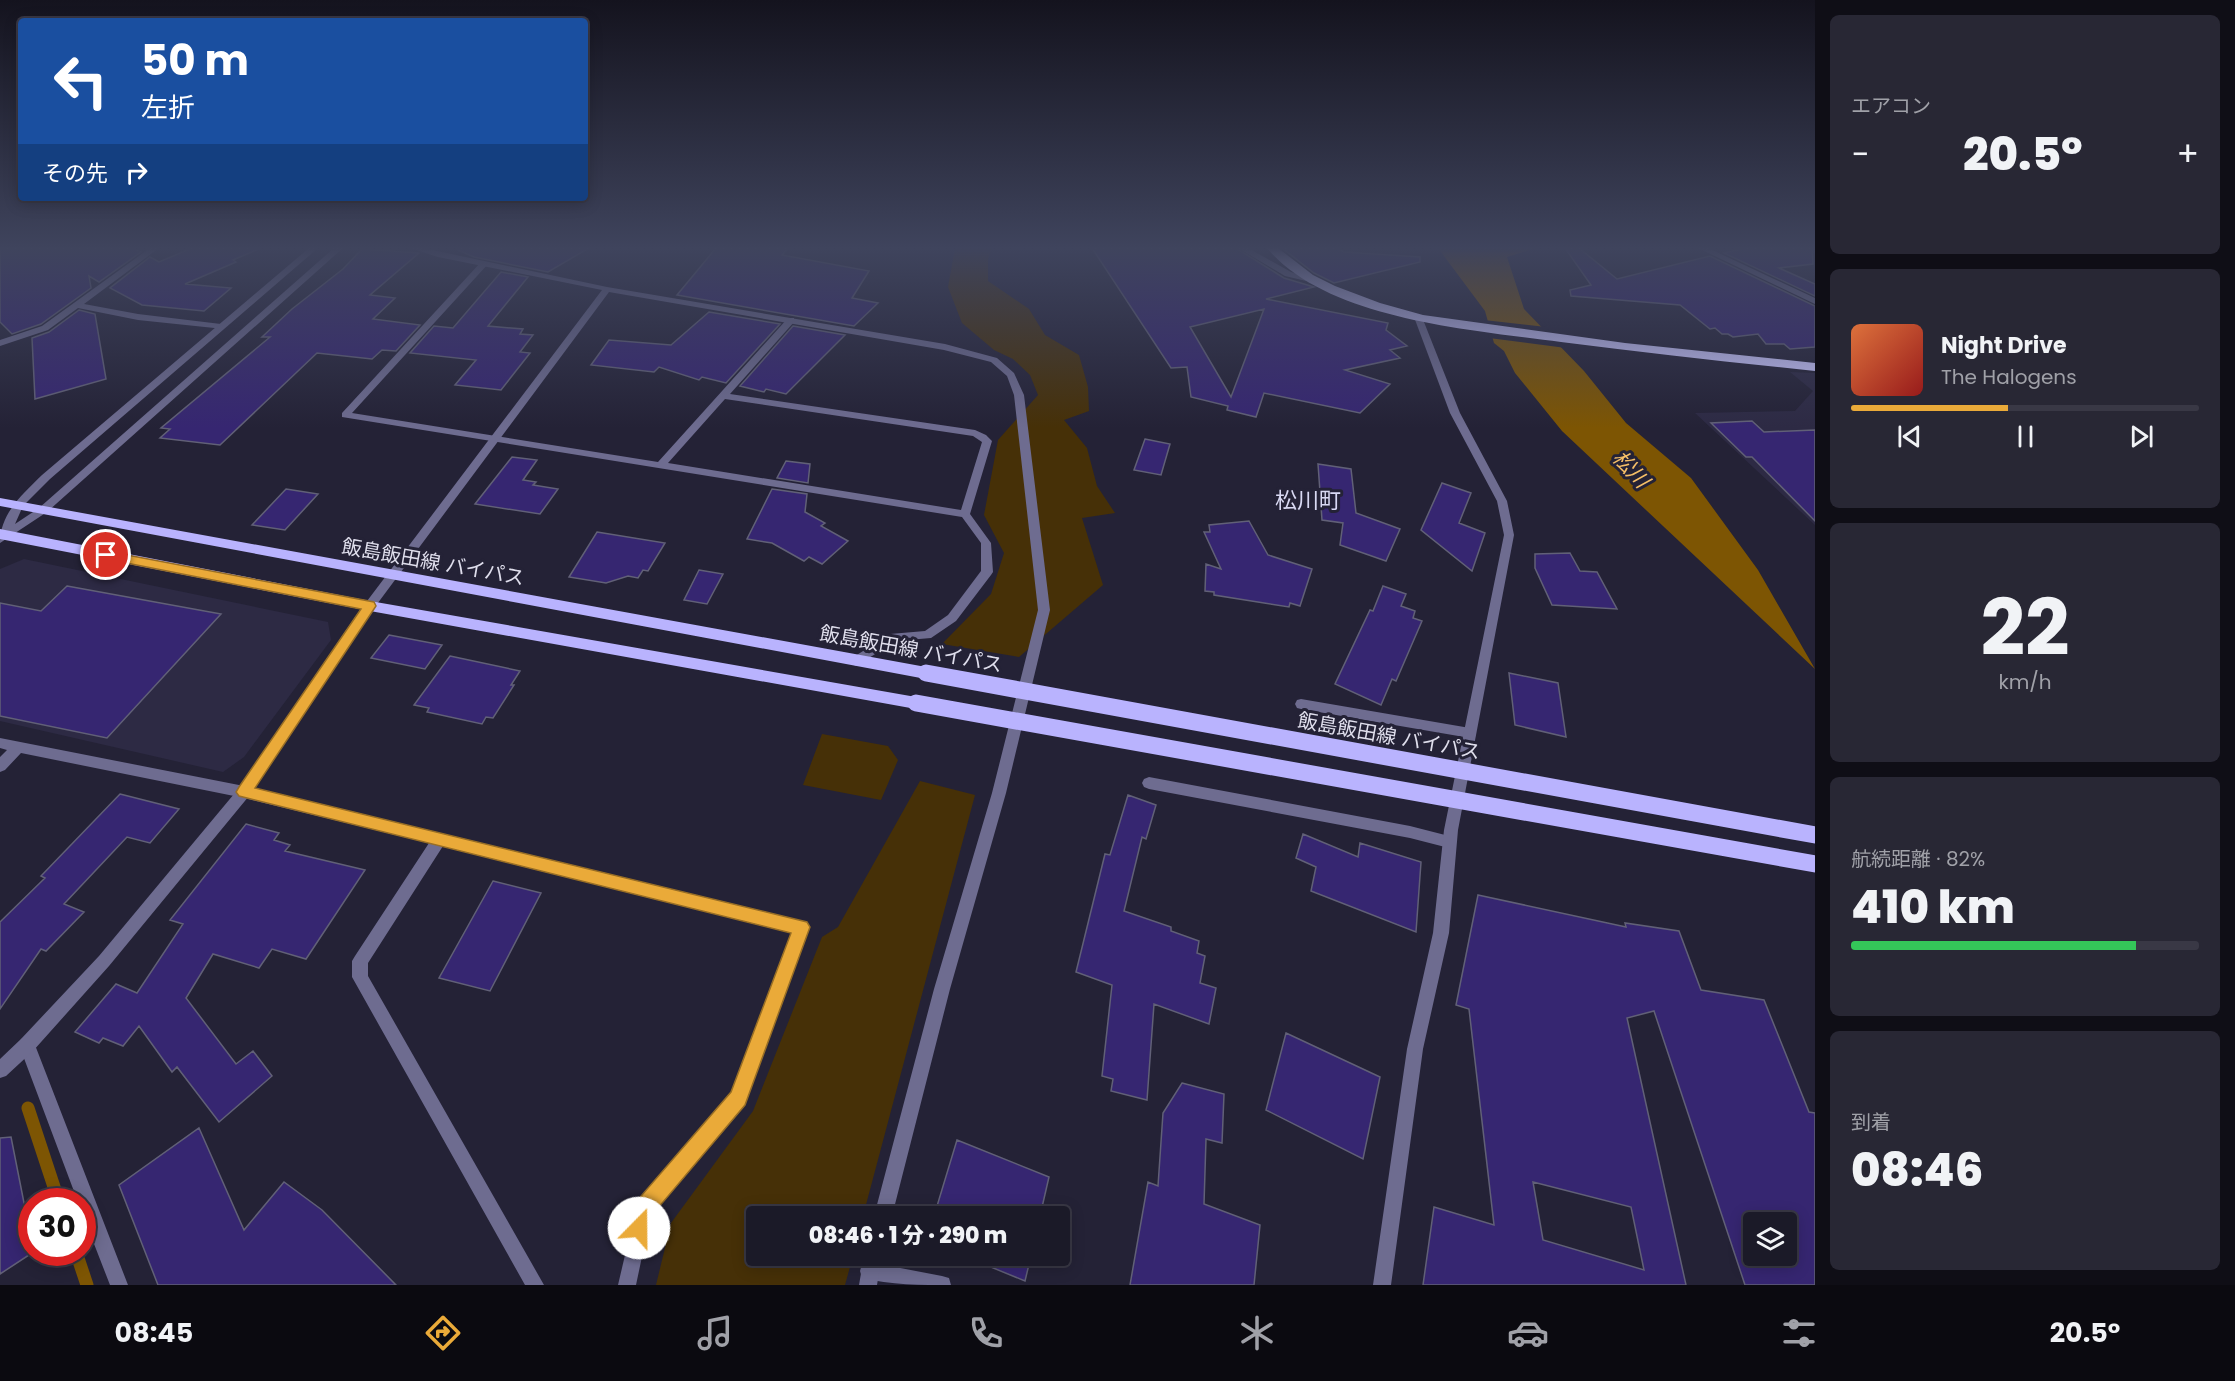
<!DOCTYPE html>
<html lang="ja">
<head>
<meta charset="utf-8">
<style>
	:root { --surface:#1b1a28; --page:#282734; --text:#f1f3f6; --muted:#a0a1a8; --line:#393845; --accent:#eaaa39 }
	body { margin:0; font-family:Poppins,"Noto Sans JP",sans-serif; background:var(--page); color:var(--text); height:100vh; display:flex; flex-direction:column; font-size:22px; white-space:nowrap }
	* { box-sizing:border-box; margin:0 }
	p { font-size:20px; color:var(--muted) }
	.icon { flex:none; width:33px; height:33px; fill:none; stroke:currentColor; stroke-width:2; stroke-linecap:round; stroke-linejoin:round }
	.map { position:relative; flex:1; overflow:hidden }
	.panel { display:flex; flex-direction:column; gap:15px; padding:15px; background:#0f0e16; width:420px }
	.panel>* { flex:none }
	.banner { position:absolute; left:18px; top:18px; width:570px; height:183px; border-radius:6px; box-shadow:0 3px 15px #0003,0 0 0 2px var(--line); background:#1a4fa0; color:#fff; overflow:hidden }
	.fabs { position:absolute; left:1743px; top:1212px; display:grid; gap:12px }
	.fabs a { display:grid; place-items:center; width:54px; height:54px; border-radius:6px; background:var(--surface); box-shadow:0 3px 15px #0003,0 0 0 2px var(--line); font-size:30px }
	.speed { position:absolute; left:18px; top:1188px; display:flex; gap:12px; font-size:30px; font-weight:700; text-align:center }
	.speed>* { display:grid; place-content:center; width:78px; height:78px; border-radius:50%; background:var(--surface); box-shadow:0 3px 15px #0003,0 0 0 2px var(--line); line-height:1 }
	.speed .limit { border:9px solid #d22; background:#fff; color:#111 }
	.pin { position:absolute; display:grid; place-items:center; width:51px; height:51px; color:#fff; margin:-26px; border:3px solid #fff; border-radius:50%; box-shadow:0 2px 6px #0007 }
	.me { position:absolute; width:66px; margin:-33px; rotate:22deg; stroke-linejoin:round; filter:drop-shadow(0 0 4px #0008) }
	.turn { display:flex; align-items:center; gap:21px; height:126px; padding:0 24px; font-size:27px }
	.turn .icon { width:78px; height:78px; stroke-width:2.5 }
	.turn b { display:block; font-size:42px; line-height:51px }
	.then { display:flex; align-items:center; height:57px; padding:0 24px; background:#0003; gap:12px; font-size:22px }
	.big { font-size:45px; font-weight:800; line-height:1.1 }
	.panel .card { flex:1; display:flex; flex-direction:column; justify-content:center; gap:9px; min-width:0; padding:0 21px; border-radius:9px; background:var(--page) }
	.panel .dial { align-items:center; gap:0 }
	.dial b { font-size:78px; line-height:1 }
	.song { display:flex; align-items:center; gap:18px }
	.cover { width:72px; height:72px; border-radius:9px; background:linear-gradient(135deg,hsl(20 70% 55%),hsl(0 70% 35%)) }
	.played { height:6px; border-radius:3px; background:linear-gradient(90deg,var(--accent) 45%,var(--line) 45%) }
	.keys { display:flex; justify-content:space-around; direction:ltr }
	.heat { display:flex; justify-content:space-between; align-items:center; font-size:33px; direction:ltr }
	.charge { height:9px; border-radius:4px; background:linear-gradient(90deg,#34c759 82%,var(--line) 0) }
	.trip { position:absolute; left:746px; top:1206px; width:324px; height:60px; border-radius:6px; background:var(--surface); box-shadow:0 3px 15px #0003,0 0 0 2px var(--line); font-weight:800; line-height:60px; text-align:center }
	.menu { display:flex; height:96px; justify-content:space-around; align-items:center; background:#0b0a10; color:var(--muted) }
	.menu .icon { width:42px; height:42px }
	.menu .current { color:var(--accent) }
	.menu b { font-size:27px; color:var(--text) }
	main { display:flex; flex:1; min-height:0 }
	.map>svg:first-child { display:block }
	.built { fill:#2d2a44 }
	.green { fill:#463007 }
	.water { fill:#7d5503 }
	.pier { fill:#242236 }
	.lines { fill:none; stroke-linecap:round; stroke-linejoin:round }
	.stream { stroke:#7d5503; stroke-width:13 }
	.building { fill:#362671; stroke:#616077; stroke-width:1.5; fill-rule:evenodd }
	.minor { fill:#6e6c90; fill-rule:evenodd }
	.tertiary { fill:#6e6c90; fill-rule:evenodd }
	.primary { fill:#b9b3fe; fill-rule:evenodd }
	.trunk { fill:#c9c6fd; fill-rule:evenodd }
	.primary-bridge { stroke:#b9b3fe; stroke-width:17 }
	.route { fill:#eaaa39; stroke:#986e25; stroke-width:1.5 }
	.labels { text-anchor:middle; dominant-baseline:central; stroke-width:6; stroke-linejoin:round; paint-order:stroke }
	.street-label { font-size:20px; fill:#dfdeec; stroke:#242236 }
	.water-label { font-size:21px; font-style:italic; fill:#f6bf67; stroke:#242236 }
	.quarter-label { font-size:22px; fill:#d9d9f3; stroke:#242236 }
</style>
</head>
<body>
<main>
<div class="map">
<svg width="1815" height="1285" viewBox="0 0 1815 1285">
	<rect width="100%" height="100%" fill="#242236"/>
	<path class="built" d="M 1790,372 L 1815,373 L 1815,525 L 1695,413 L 1795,411 L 1813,391 Z
		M 24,559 L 328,622 L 331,640 L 244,757 L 223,772 L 0,721 L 0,569 Z"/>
	<path class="green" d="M 955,248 L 992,248 L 988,259 L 988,281 L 1029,309 L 1045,335 L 1079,355 L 1088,387 L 1089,411 L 1064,420 L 1087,448 L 1097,486 L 1115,513 L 1082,518 L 1103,585 L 1019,657 L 942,644 L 991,594 L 1004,553 L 984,515 L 998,440 L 1038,395 L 1030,375 L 1013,359 L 994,350 L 962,323 L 948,287 Z
		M 822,734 L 888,746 L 898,760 L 881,800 L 803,785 Z
		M 920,781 L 975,795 L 863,1216 L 756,1216 L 756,1256 L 853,1256 L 845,1285 L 656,1285 L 671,1223 L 753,1111 L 822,937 L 838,927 Z"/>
	<path class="water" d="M 1438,248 L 1536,248 L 1507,257 L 1524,309 L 1584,371 L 1626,423 L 1691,478 L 1758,570 L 1815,669 L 1562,431 L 1515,373 L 1504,351 L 1494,343 L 1485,311 Z"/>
	<path class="pier" d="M 1484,320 L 1546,327 L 1566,348 L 1489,338 Z"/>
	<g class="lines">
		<path class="stream" d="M 28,1108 L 59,1202
			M 76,1252 L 87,1285"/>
	</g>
	<path class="building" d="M 0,248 L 133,248 L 141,252 L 99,282 L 89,276 L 91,288 L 41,324 L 12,334 L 0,322 Z
		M 192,248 L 261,248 L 233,260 L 236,262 L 185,284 L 231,288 L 204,311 L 142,305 L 110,288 L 150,257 L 159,262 Z
		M 458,248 L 589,248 L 548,272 L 474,257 L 458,250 Z
		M 716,248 L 788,248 L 782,255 L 869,271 L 852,298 L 878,303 L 854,326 L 677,295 Z
		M 1092,248 L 1236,248 L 1284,278 L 1314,287 L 1266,299 L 1388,323 L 1386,330 L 1407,346 L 1390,350 L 1400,358 L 1345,370 L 1390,384 L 1360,413 L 1264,393 L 1256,417 L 1227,410 L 1228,406 L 1191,397 L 1187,367 L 1171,368 ZM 1264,309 L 1231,397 L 1190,327 Z
		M 1282,248 L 1337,248 L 1344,252 L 1420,257 L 1420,262 L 1334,283 L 1314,273 Z
		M 1565,248 L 1579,248 L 1617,279 L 1710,256 L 1815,306 L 1815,347 L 1790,349 L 1784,344 L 1766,344 L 1758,334 L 1733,337 L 1728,334 L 1722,334 L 1715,328 L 1710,329 L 1680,305 L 1571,296 L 1570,290 L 1591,285 Z
		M 1746,248 L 1812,248 L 1813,264 L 1779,268 L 1815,284 L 1815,296 L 1724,253 Z
		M 362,249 L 419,253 L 370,295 L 395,298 L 373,319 L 420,325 L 396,351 L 382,350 L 372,359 L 317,353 L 220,445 L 160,438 L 170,429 L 161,428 L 270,337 L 262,337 L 292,309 L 343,269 Z
		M 501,272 L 528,277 L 488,326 L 523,329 L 520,334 L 533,335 L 520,352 L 530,353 L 501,390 L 455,385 L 476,360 L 410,353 L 434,326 L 453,328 Z
		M 79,310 L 95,314 L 106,379 L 35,399 L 32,338 L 49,332 Z
		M 709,312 L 780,324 L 726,383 L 702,377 L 699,380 L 659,367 L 654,372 L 591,365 L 609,340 L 671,345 Z
		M 793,326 L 845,335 L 786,394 L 766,389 L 764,392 L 740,386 Z
		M 1752,421 L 1764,432 L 1815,430 L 1815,521 L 1752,457 L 1746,457 L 1711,423 Z
		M 1145,439 L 1170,444 L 1161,475 L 1134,470 Z
		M 512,457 L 537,460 L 523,480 L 536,482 L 533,485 L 558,489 L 540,514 L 475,504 Z
		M 786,461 L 810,464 L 808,483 L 777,478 Z
		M 1318,464 L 1351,469 L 1356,513 L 1400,529 L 1386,561 L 1340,545 L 1343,523 L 1322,520 Z
		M 1442,483 L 1471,493 L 1459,523 L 1485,533 L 1472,571 L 1421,530 Z
		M 286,489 L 318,494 L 285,530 L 252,525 Z
		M 772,489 L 807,494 L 805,512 L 825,523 L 821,526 L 848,541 L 822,564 L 809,557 L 804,561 L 772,543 L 747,539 Z
		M 1249,521 L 1268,555 L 1312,569 L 1300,606 L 1290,603 L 1289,607 L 1214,595 L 1214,592 L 1205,591 L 1206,564 L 1221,569 L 1204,532 L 1210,532 L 1209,525 Z
		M 597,532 L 665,543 L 648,571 L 643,570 L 638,578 L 628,576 L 606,583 L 569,577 Z
		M 1570,553 L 1580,571 L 1597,572 L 1617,609 L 1552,605 L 1535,568 L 1535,554 Z
		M 699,570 L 723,574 L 707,604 L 684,600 Z
		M 67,586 L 221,614 L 107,738 L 0,716 L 0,603 L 41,611 Z
		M 1383,586 L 1406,594 L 1401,606 L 1415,611 L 1413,618 L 1422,621 L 1396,681 L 1392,679 L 1381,705 L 1335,684 L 1370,610 L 1373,611 Z
		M 389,635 L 442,645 L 425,669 L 371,658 Z
		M 450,656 L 520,671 L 511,685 L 514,685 L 493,718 L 486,717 L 482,724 L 427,712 L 429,708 L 414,705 Z
		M 1509,673 L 1558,683 L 1566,737 L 1515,725 Z
		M 120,794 L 179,809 L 150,843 L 127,837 L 64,904 L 84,912 L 46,951 L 41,949 L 0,1009 L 0,922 L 45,878 L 41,876 Z
		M 1128,795 L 1156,805 L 1146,839 L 1142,837 L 1124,911 L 1171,927 L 1171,931 L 1199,941 L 1197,953 L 1205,956 L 1200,983 L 1216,988 L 1209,1024 L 1154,1004 L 1147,1100 L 1111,1091 L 1113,1079 L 1102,1076 L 1112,985 L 1076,972 L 1105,854 L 1110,855 Z
		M 246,824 L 279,833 L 274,840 L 290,845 L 285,851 L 365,870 L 306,959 L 272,949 L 259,968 L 213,954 L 186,998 L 236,1064 L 253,1051 L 272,1076 L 219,1122 L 177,1067 L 172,1072 L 139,1026 L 123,1046 L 103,1038 L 99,1043 L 75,1032 L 116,984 L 137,993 L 183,924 L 170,920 Z
		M 1303,834 L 1358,857 L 1360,843 L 1421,862 L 1416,932 L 1311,891 L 1316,867 L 1296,858 Z
		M 493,881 L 541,893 L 490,991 L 439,978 Z
		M 1478,895 L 1626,927 L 1625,923 L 1679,931 L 1701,990 L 1764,1000 L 1809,1112 L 1815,1113 L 1815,1285 L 1745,1285 L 1654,1011 L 1627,1018 L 1686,1285 L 1423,1285 L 1434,1207 L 1494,1225 L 1469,1009 L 1456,1005 ZM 1533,1182 L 1631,1207 L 1644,1270 L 1543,1240 ZM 1754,1222 L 1786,1222 L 1786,1256 L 1754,1256 Z
		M 1286,1033 L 1380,1077 L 1363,1159 L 1266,1110 Z
		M 1182,1083 L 1224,1094 L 1222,1143 L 1206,1139 L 1204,1204 L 1260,1225 L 1254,1285 L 1130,1285 L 1148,1182 L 1158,1186 L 1163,1113 Z
		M 199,1128 L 244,1230 L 284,1182 L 322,1210 L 396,1285 L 158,1285 L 119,1185 Z
		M 11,1137 L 25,1208 L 32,1204 L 32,1253 L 0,1274 L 0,1138 Z
		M 957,1140 L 1049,1177 L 1040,1216 L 934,1216 Z
		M 964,1256 L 1031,1256 L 1025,1281 Z"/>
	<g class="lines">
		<path class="minor" d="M 150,248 L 159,248 L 84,304 L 138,314 L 221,324 L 224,325 L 224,329 L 138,320 L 78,308 L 48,330 L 0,346 L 0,340 L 42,326 Z
			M 1238,248 L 1248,248 L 1291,272 L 1323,282 L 1319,284 L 1285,276 Z
			M 1698,248 L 1708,248 L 1815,298 L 1815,304 Z
			M 481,262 L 488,264 L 352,413 L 658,462 L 788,318 L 794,318 L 794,322 L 730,394 L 975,430 L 986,435 L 992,441 L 970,514 L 991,543 L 993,572 L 991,575 L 956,621 L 931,638 L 896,641 L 856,666 L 852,664 L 850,661 L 852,658 L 890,634 L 925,631 L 948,615 L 981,571 L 981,543 L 962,517 L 342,417 L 342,413 ZM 725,399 L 973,436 L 982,442 L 961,510 L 668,463 Z
			M 1301,699 L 1470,728 L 1475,729 L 1476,733 L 1475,737 L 1470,738 L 1301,709 L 1297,708 L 1295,704 L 1297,700 Z
			M 0,738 L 244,786 L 806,922 L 809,927 L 745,1104 L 651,1214 L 636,1285 L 618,1285 L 637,1204 L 733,1093 L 792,932 L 443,846 L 368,963 L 368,976 L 544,1285 L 525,1285 L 352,977 L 352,961 L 355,956 L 429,843 L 244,798 L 21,753 L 5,770 L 0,772 L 0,757 L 7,750 L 0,748 Z
			M 1149,777 L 1410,826 L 1449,836 L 1454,838 L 1456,842 L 1454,846 L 1449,848 L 1410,838 L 1149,789 L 1144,787 L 1142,783 L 1144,779 Z
			M 27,1037 L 33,1039 L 35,1045 L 128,1285 L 110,1285 L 82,1213 L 82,1202 L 78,1202 L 19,1045 L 21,1039 Z
			M 869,1262 L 942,1276 L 949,1278 L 951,1285 C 922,1285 890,1285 862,1278 L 860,1271 L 862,1264 Z"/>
		<path class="tertiary" d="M 309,248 L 318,248 L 50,479 L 23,506 L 15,524 L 39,508 L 334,248 L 343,248 L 47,512 L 0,543 C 0,513 23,494 42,475 Z
			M 410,248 L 423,248 L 607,287 L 945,344 L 997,358 L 1014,373 L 1024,395 L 1050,610 L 1006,793 L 950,989 L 892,1216 L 874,1216 L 934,989 L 992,793 L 1038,610 L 1014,395 L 1007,376 L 991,362 L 944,350 L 609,292 L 363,623 L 249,796 L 109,966 L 33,1051 L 6,1076 L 0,1078 L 0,1059 L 21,1039 L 99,956 L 239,788 L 355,617 L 602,290 L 438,257 Z
			M 1418,314 L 1422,317 L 1460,413 L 1507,501 L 1514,535 L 1458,830 L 1449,933 L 1423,1049 L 1391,1285 L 1373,1285 L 1407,1049 L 1433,933 L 1444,830 L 1504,535 L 1497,501 L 1450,413 L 1414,317 Z
			M 864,1256 L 882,1256 L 877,1285 L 859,1285 Z"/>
		<path class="primary" d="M 0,498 L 926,667 L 931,669 L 934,673 L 931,677 L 926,679 L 0,506 Z
			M 0,529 L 370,601 L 916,697 L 922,699 L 924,703 L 922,707 L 916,709 L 370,611 L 0,539 Z"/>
		<path class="trunk" d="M 1267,248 L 1278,248 L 1313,275 L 1335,286 L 1380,303 L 1423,315 L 1625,343 L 1815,363 L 1815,371 C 1730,362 1645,353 1561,342 C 1473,330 1327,320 1267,248 Z"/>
		<path class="primary-bridge" d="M 926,673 L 1815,835
			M 916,703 L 1815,864"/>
	</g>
	<linearGradient id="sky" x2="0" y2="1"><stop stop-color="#14131e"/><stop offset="0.58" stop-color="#3f445d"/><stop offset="1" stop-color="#3f445d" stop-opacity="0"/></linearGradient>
	<rect width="1815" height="428" fill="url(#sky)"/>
	<path class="route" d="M 106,551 L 374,602 L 376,606 L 374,609 L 255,788 L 807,922 L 810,927 L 745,1105 L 652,1215 L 646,1236 L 639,1239 L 631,1236 L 628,1228 L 635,1203 L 731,1092 L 791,933 L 239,796 L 236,792 L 239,787 L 361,609 L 101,558 L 100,555 L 101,552 Z"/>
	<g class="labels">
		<g class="street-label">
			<text transform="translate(433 562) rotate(10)">飯島飯田線 バイパス</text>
			<text transform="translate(911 649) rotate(10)">飯島飯田線 バイパス</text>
			<text transform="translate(1389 736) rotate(10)">飯島飯田線 バイパス</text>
		</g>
		<g class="water-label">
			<text transform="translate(1631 469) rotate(47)">松川</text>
		</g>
		<g class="quarter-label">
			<text x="1308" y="500">松川町</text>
		</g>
	</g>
</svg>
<div class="fabs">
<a><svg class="icon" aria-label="layers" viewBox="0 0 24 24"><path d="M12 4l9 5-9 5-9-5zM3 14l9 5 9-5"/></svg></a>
</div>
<div class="speed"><div class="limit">30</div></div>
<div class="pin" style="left:106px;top:555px;background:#d93025"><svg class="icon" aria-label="arrive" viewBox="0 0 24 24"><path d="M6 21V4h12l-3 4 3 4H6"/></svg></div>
<svg class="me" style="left:639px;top:1228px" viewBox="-20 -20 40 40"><circle r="19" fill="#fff"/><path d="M0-13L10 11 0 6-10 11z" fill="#eaaa39"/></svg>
<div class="trip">08:46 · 1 分 · 290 m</div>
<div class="banner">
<div class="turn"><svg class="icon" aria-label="left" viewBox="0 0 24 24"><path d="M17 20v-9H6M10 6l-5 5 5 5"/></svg><div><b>50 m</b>左折</div></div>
<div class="then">その先<svg class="icon" aria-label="right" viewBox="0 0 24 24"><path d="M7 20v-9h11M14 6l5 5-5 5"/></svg></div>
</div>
</div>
<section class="panel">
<div class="card"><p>エアコン</p>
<div class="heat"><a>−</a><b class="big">20.5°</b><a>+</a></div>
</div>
<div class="card">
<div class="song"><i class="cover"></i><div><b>Night Drive</b><p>The Halogens</p></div></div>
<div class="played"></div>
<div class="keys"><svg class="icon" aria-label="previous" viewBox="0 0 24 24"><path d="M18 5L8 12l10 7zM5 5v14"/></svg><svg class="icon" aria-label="pause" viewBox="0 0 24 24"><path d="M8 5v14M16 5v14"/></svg><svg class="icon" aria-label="next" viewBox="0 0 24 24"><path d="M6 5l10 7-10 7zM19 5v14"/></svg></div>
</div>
<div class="card dial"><b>22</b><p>km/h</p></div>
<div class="card"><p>航続距離 · 82%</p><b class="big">410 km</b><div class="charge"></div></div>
<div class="card"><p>到着</p><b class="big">08:46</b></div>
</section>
</main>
<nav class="menu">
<b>08:45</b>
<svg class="icon current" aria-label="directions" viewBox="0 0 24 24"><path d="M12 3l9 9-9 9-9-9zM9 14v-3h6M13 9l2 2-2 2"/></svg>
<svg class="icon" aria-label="music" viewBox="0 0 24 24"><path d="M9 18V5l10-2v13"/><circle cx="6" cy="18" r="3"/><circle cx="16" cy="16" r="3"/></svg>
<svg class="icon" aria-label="phone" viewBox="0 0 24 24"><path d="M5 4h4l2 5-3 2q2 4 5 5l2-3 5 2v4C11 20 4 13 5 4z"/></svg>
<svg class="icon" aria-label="climate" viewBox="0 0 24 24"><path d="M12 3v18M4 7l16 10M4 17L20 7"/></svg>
<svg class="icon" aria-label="car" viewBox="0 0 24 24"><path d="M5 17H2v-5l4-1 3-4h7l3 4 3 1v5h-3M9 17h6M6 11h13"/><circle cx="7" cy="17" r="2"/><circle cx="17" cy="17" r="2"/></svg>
<svg class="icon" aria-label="filters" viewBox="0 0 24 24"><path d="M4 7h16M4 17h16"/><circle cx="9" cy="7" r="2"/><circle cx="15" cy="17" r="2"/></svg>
<b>20.5°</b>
</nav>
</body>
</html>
